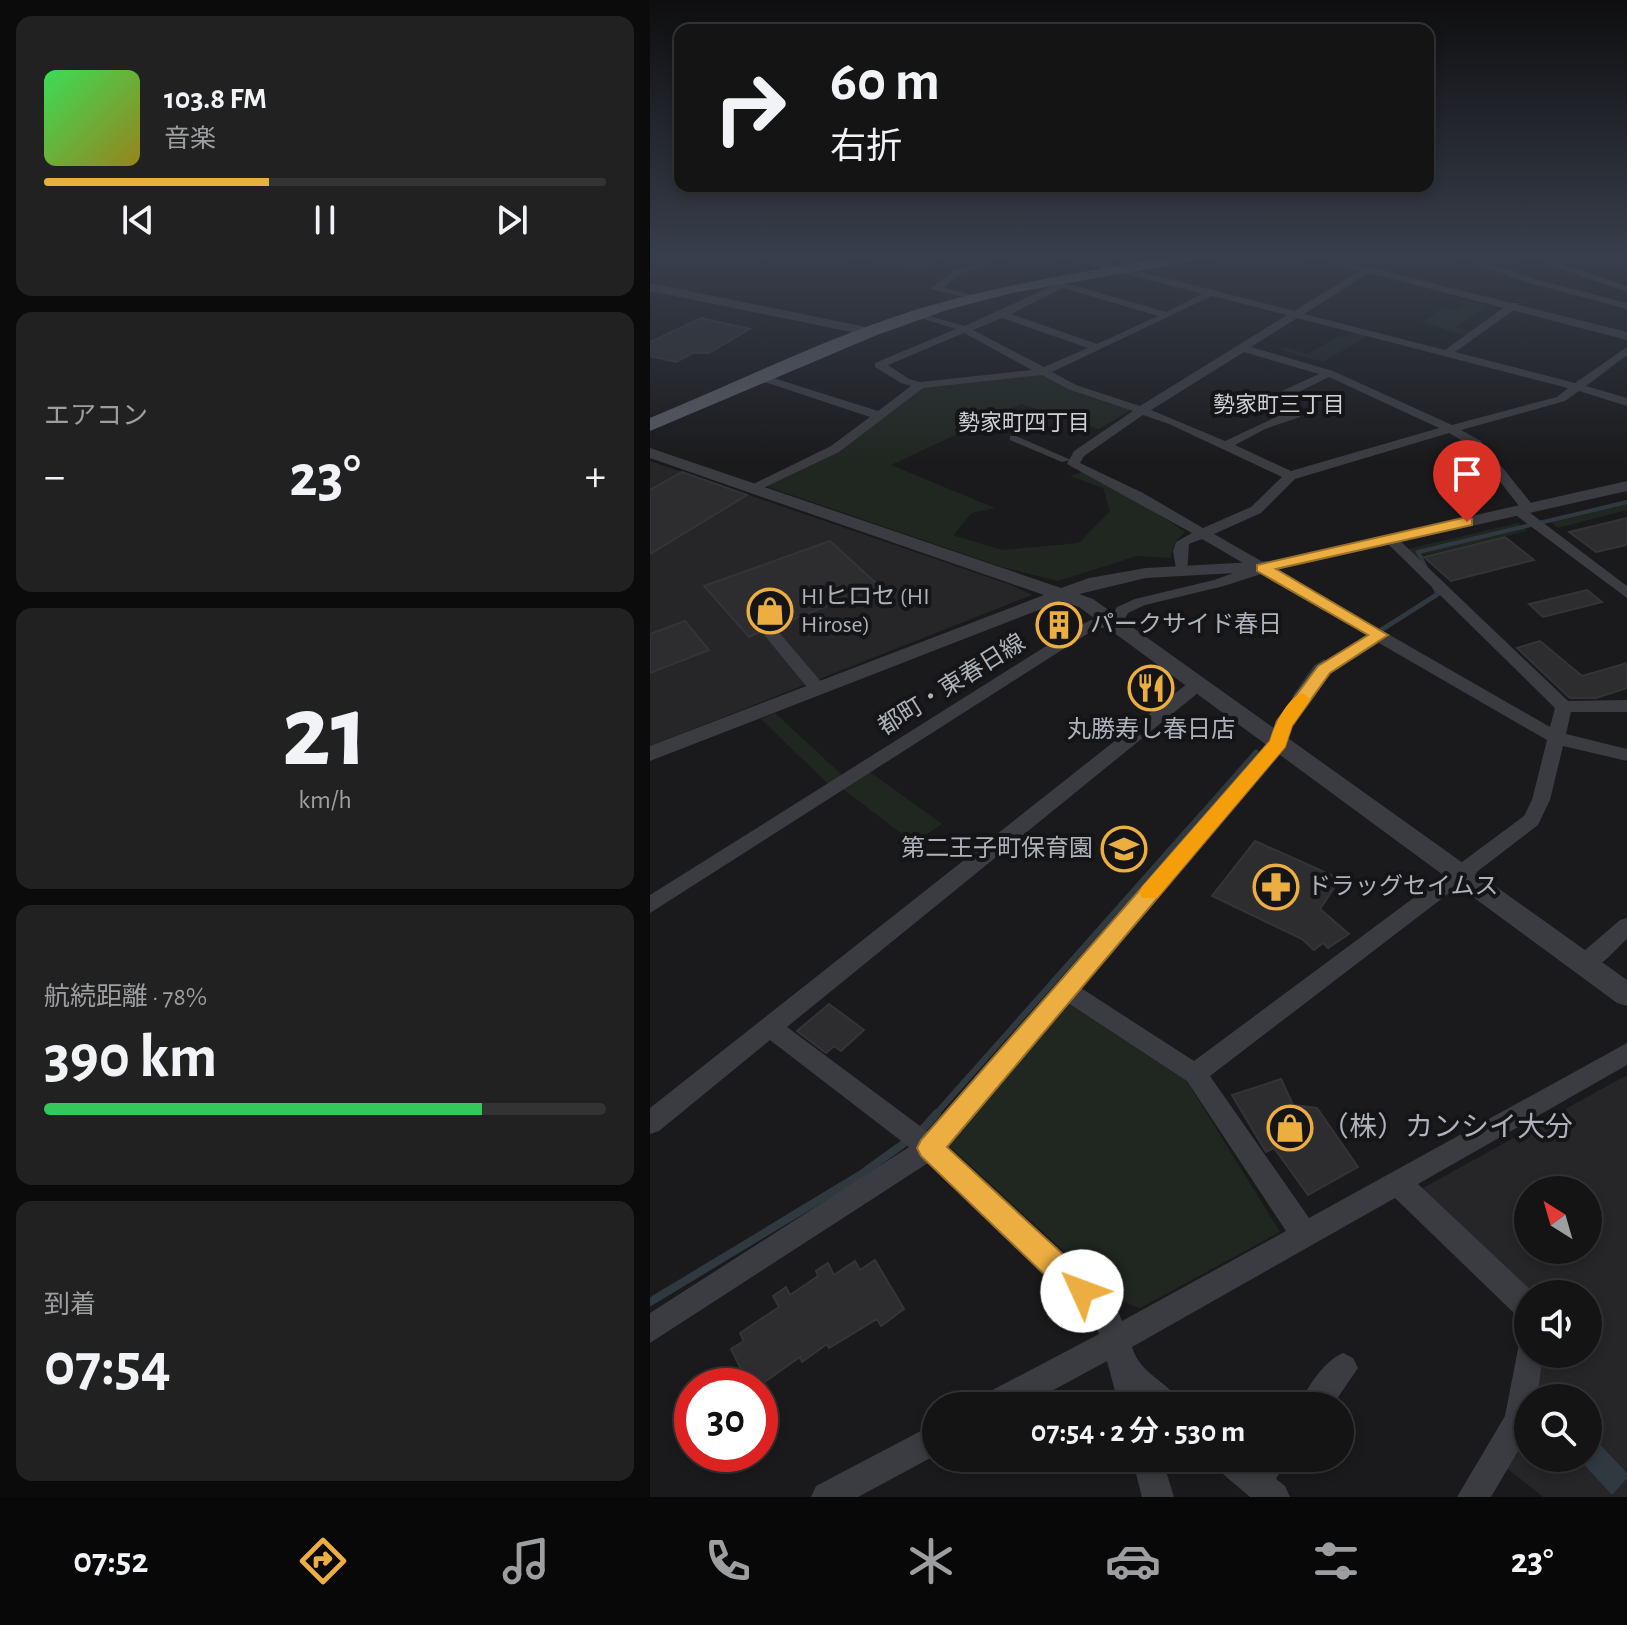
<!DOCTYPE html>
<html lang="ja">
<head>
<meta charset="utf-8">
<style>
	:root { --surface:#141415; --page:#212122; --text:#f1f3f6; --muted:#9d9ea0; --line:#333334; --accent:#edae41 }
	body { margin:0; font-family:"Alegreya Sans","Noto Sans JP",sans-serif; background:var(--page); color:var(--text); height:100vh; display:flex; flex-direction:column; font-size:30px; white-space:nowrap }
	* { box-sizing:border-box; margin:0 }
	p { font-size:26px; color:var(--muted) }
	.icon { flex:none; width:44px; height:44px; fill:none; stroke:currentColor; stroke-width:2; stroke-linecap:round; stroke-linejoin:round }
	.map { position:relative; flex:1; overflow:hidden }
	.drawer { display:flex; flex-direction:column; gap:16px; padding:16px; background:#0b0b0c; width:650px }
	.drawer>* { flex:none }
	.top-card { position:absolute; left:24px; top:24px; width:760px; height:168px; border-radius:16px; box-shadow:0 4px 12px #0003,0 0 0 2px var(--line); background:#141415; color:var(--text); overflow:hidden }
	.needle { width:52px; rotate:323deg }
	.controls { position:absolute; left:864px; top:1176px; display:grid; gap:16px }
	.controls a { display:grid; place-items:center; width:88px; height:88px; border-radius:50%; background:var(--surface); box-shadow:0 4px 12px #0003,0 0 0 2px var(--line); font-size:40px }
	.speed { position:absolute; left:24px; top:1368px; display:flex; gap:16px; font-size:40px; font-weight:700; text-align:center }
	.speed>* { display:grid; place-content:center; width:104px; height:104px; border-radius:50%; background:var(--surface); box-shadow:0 4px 12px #0003,0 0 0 2px var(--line); line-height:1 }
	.speed .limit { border:12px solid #d22; background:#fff; color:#111 }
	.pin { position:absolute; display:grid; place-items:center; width:68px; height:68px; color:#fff; margin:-82px -34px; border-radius:50% 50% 50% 0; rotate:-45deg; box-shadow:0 0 8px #0007 }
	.pin .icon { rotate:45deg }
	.me { position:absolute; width:88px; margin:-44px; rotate:313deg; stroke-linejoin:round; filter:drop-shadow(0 0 6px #0008) }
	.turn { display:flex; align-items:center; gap:28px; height:168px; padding:0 24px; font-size:36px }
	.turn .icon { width:104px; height:104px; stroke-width:2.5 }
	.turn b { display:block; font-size:56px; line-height:68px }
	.big { font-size:60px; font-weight:600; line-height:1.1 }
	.drawer .tile { flex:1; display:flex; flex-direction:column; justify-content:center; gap:12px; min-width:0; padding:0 28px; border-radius:16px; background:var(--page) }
	.drawer .dial { align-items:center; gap:0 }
	.dial b { font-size:104px; line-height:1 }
	.song { display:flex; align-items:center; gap:24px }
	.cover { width:96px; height:96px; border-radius:12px; background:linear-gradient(135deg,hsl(130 70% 55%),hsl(50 70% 35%)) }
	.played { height:8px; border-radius:4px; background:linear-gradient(90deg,var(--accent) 40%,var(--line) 40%) }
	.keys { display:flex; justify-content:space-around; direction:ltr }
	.heat { display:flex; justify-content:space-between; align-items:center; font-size:44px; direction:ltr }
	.charge { height:12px; border-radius:6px; background:linear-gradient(90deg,#34c759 78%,var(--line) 0) }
	.trip { position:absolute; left:272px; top:1392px; width:432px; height:80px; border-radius:40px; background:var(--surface); box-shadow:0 4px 12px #0003,0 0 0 2px var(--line); font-weight:600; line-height:80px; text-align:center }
	.tabs { display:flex; height:128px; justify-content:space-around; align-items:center; background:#080808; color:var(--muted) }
	.tabs .icon { width:56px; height:56px }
	.tabs .selected { color:var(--accent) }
	.tabs b { font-size:36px; color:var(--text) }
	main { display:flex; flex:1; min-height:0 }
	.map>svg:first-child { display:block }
	.built { fill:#262629; fill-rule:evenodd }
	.green { fill:#202721 }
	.water { fill:#303940 }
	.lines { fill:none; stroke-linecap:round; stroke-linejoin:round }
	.stream-far3 { stroke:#303940; stroke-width:4 }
	.stream-far2 { stroke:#303940; stroke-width:5 }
	.stream-far1 { stroke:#303940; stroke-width:6 }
	.stream { stroke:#303940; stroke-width:8 }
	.building { fill:#2d2d30; stroke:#343438; stroke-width:2 }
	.pedestrian { fill:#3b3c41; fill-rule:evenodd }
	.minor { fill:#3b3c41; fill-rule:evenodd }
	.tertiary { fill:#3b3c41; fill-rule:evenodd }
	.primary { fill:#575960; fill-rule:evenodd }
	.route { fill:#edae41; stroke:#9a712a; stroke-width:2 }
	.slow { fill:#f59e0b }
	.labels { text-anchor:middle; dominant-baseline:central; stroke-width:8; stroke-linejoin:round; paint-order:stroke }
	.far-neighbourhood-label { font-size:22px; fill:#ced1d7; stroke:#151517 }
	.poi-label { font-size:24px; fill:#adb2bb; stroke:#151517; text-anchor:start }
	.street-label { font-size:24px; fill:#adb2bb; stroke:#151517 }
	.near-poi-label { font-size:28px; fill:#adb2bb; stroke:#151517; text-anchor:start }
</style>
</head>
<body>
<main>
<section class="drawer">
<div class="tile">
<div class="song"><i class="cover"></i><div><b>103.8 FM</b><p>音楽</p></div></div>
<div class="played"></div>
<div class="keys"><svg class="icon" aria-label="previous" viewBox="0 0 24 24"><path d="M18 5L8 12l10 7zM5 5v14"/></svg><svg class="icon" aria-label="pause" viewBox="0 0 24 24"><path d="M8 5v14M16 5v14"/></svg><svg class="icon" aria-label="next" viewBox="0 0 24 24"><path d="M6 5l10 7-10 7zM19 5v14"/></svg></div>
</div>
<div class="tile"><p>エアコン</p>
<div class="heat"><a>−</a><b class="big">23°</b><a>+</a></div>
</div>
<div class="tile dial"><b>21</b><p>km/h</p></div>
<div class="tile"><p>航続距離 · 78%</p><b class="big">390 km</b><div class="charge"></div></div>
<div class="tile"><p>到着</p><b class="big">07:54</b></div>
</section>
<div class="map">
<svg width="977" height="1497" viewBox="0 0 977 1497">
	<rect width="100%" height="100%" fill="#1a1a1c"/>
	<path class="built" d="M 0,461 L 364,586 L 382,595 L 0,746 Z
		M 977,1075 L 977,1497 L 893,1497 L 854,1466 L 878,1424 L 878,1458 L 938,1458 L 938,1398 L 885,1398 L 891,1354 L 938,1354 L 938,1294 L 878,1294 L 764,1193 ZM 878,1190 L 938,1190 L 938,1250 L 878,1250 Z"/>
	<path class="green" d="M 183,254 L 301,254 L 274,273 Z
		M 809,299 L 837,306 L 806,327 L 823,332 L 816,336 L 772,322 L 794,308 L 807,311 L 816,305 L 807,302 Z
		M 703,333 L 718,336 L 673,362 L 629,350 L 635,347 L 657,354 L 690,336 L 696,337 Z
		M 391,374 L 481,410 L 449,429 L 371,404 L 241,465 L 345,508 L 322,513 L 303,535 L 352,550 L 429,543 L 460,511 L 453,488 L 420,476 L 433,472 L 488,500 L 535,532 L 526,541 L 520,558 L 487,556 L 408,581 L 352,567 L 113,485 L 188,450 L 272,386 Z
		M 977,501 L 977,510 L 908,528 L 899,521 Z
		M 868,523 L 877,531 L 766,557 L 758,549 Z
		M 125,713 L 193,776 L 178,784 L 111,719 Z
		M 220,772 L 292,824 L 264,843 L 193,789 Z
		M 419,1004 L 536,1080 L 630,1232 L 490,1308 L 466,1299 L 298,1145 Z"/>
	<path class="water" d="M 938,1432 L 977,1473 L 977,1478 L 962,1495 L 928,1458 L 938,1458 Z"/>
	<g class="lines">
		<path class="stream-far3" d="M 776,568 L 768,552 L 977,502"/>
		<path class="stream-far2" d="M 728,632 L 788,594 L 785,588
			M 645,697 L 666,667 L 674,662
			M 550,816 L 606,752"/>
		<path class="stream-far1" d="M 285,1115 L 552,814"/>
		<path class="stream" d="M 271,1131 L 287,1113
			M 0,1302 L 210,1175 L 260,1139"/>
	</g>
	<path class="building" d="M 51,318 L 100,329 L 59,353 L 43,353 L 26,362 L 0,356 L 0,342 Z
		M 32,472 L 97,495 L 0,554 L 0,490 Z
		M 977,518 L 977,545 L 946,552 L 919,532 Z
		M 855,537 L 884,560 L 801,581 L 774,557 Z
		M 180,541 L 229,586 L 126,626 L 114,627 L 110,632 L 99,637 L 54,586 Z
		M 937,590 L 952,602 L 893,617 L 879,604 Z
		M 35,621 L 59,650 L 0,673 L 0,634 Z
		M 890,641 L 932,676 L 977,663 L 977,688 L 946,698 L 920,698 L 867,648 Z
		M 605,841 L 690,879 L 670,909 L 699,934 L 678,948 L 673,943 L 664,950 L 652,939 L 562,896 Z
		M 179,1004 L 214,1030 L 191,1051 L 184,1046 L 176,1053 L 147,1031 Z
		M 631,1079 L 643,1105 L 667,1108 L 708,1167 L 658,1195 L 624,1148 L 616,1152 L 582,1095 Z
		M 225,1260 L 254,1309 L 231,1326 L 227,1319 L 179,1348 L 177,1344 L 152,1362 L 150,1357 L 109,1386 L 99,1386 L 81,1349 L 94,1341 L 90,1333 L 129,1307 L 123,1296 L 136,1287 L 140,1295 L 168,1276 L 166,1271 L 178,1263 L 184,1275 L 205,1261 L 210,1270 Z"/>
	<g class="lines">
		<path class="pedestrian" d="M 360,436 L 366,436 L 421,460 L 412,462 L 360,440 Z"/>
		<path class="minor" d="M 345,254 L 359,254 L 309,275 L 293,288 L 327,296 L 327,300 L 280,289 L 303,271 Z
			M 394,254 C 412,254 428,260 445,261 C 455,261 465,254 476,254 L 459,264 L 461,266 L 456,269 Z
			M 797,254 L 812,254 L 885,279 L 977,303 L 977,309 L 879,283 Z
			M 868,254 L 883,254 L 977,286 L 977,292 Z
			M 472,267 L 644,311 L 714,268 L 720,268 L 720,272 L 654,314 L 795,350 L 860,303 L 868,303 L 868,307 L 805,352 L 925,383 L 977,347 L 977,355 L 936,386 L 977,398 L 977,406 L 929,391 L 915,401 L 811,430 L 831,441 L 885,508 L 879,512 L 977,586 L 977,598 L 863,513 L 863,507 L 869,506 L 823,447 L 799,433 L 645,479 L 611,513 L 564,534 L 900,727 L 905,708 L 733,539 L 740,535 L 745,536 L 918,701 L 977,700 L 977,712 L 921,712 L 916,734 L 977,749 L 977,761 L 913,746 L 900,800 L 888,825 L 560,1076 L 659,1218 L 977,1043 L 977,1065 L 768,1184 L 885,1294 L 878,1294 L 878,1321 L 868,1317 L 745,1198 L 482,1347 C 491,1377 520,1380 531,1406 L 469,1406 L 457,1361 L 374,1406 L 329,1406 L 333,1395 L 449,1334 L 444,1321 L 278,1163 L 0,1343 L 0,1313 L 259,1147 L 120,1040 L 9,1131 L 0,1134 L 0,1108 L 542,680 L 554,680 L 556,684 L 554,688 L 137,1027 L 278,1132 L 620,741 L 627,721 L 668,666 L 718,636 L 611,574 L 574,586 L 495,605 L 478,613 L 471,626 L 450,628 L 437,634 L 0,913 L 0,895 L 425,628 L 441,620 L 460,618 L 467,607 L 485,599 L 564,580 L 600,567 L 552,539 L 539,544 L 537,574 L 527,574 L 523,551 L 526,542 L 542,533 L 417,464 L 424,451 L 483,411 L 418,389 L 392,375 L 273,388 L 189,452 L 107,491 L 97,491 L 95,488 L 181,446 L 220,417 L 109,380 L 109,376 L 117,376 L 228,411 L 261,386 L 251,383 L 225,367 L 225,363 L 306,329 L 264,316 L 264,312 L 315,326 L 406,284 L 403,281 L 408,278 L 415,283 L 516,312 L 552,294 L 469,272 L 467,270 ZM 413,288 L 508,316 L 447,344 L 361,314 ZM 562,296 L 637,315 L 490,406 L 426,385 L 402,372 ZM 352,318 L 438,348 L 394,367 L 323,330 ZM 647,318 L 918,388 L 907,397 L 802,425 L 683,371 L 601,347 ZM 314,333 L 382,370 L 270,382 L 259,379 L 238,365 ZM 594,352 L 669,374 L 604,404 L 604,410 L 626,417 L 575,441 L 501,410 ZM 679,377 L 789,428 L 641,471 L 585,445 L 615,429 L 650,417 L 650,411 L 618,407 ZM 493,415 L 519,424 L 632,477 L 601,507 L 553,528 L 493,493 L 430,463 L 434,456 ZM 729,643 L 897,740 L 882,800 L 874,816 L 544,1061 L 431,988 L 634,747 L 642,726 L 680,674 ZM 418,1003 L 537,1081 L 636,1231 L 472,1321 L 464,1301 L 297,1147 Z
			M 121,628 L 127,630 L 173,684 L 175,688 L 173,692 L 161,692 L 115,636 L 113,633 L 115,630 Z
			M 977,918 L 977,939 C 964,950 945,977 926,970 L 923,964 L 926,958 L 970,920 Z
			M 878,1340 L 878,1354 L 893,1354 L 887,1398 L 878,1398 L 878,1434 L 841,1497 L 807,1497 L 855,1416 L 869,1344 Z
			M 693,1353 L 703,1358 L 708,1368 L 682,1406 L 649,1406 C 657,1387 674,1361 693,1353 Z
			M 286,1423 L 286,1455 L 208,1497 L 161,1497 L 166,1486 Z
			M 482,1458 L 512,1458 L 524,1497 L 492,1497 Z
			M 563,1458 L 638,1458 L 626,1479 L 635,1486 L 640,1497 L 600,1497 L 567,1469 Z"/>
		<path class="tertiary" d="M 646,254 L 666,254 L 977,332 L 977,340 Z
			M 0,283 L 221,328 L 227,332 L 221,336 L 0,291 Z
			M 0,448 L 411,588 L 439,578 L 496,568 L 621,561 L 977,481 L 977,491 L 621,571 L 496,578 L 429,594 L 443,599 L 977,980 L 977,1006 L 967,1003 L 429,607 L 412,601 L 0,761 L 0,746 L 394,595 L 0,458 Z"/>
		<path class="primary" d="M 534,254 L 568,254 L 561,258 L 362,293 L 297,310 L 227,335 L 0,431 L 0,418 C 92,380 194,329 289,303 C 369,281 452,269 534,254 Z"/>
	</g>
	<linearGradient id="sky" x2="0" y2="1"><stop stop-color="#0e0e0f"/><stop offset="0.55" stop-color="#383e4b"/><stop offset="1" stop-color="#383e4b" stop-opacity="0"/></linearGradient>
	<rect width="977" height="464" fill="url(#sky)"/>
	<path class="route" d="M 817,517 L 822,519 L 822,525 L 626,569 L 738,635 L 680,673 L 642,726 L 635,747 L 297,1147 L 442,1281 L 446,1291 L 442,1301 L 432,1305 L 422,1301 L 271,1156 L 267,1148 L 271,1140 L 620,741 L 627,721 L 668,666 L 718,635 L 607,571 L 607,565 Z"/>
	<path class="slow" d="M 652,693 L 661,699 L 642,726 L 635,747 L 507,898 L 492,898 L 489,892 L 492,887 L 620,741 C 625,724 636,700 652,693 Z"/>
	<defs>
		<g id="shop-ring" transform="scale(2.3)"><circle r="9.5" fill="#151517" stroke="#edae41" stroke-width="1.5"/><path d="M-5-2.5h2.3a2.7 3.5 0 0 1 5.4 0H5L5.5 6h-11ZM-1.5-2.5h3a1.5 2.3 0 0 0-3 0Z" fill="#edae41"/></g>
		<g id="building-ring" transform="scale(2.3)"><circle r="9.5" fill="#151517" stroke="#edae41" stroke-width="1.5"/><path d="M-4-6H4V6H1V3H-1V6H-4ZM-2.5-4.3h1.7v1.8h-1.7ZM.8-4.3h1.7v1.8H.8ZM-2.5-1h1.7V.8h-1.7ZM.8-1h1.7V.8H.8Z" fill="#edae41"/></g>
		<g id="restaurant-ring" transform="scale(2.3)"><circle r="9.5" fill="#151517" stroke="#edae41" stroke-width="1.5"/><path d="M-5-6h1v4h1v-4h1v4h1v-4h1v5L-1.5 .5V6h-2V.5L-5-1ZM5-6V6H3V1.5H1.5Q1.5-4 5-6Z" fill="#edae41"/></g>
		<g id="school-ring" transform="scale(2.3)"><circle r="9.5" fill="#151517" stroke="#edae41" stroke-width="1.5"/><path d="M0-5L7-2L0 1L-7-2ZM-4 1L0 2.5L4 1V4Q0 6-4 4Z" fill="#edae41"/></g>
		<g id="pharmacy-ring" transform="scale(2.3)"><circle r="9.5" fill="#151517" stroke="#edae41" stroke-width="1.5"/><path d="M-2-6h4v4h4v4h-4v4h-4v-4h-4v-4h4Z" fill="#edae41"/></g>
	</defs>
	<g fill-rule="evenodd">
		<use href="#shop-ring" x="120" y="611"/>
		<use href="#building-ring" x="409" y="625"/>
		<use href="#restaurant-ring" x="501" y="688"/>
		<use href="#school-ring" x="474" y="849"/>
		<use href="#pharmacy-ring" x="626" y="887"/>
		<use href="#shop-ring" x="640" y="1128"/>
	</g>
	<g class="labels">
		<g class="far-neighbourhood-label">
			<text x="629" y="405">勢家町三丁目</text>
			<text x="374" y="423">勢家町四丁目</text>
		</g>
		<g class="poi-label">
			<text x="151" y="597">HIヒロセ (HI<tspan x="151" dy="28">Hirose)</tspan></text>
			<text x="440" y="625">パークサイド春日</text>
			<text x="501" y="730" text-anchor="middle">丸勝寿し春日店</text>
			<text x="443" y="849" text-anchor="end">第二王子町保育園</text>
			<text x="657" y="887">ドラッグセイムス</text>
		</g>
		<g class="street-label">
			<text transform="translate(302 685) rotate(-32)">都町・東春日線</text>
		</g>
		<g class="near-poi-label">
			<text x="671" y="1128">（株）カンシイ大分</text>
		</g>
	</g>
</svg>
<div class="controls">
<a><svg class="needle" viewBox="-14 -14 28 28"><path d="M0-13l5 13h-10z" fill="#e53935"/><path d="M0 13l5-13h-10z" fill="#9d9ea0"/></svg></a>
<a><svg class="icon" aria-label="sound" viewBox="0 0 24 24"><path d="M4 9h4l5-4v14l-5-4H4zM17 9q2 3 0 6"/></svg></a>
<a><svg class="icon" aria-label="search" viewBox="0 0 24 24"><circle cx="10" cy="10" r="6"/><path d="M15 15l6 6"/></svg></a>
</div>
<div class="speed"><div class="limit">30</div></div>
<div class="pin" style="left:817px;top:522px;background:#d93025"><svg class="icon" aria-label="arrive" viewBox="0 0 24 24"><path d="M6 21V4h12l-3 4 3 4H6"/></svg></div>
<svg class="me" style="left:432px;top:1291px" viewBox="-20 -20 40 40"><circle r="19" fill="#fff"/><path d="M0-13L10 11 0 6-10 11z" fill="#edae41"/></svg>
<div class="trip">07:54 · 2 分 · 530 m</div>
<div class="top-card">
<div class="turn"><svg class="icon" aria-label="right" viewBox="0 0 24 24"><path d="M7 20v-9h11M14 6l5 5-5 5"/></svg><div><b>60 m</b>右折</div></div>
</div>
</div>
</main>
<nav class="tabs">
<b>07:52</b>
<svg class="icon selected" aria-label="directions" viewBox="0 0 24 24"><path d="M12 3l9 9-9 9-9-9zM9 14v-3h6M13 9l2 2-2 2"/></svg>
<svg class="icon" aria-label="music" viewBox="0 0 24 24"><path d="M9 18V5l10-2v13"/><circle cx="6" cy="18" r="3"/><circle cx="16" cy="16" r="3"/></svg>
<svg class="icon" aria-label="phone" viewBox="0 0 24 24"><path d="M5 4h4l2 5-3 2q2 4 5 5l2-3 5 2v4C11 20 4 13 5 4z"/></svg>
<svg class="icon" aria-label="climate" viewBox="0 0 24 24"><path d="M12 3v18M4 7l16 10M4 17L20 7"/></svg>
<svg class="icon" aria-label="car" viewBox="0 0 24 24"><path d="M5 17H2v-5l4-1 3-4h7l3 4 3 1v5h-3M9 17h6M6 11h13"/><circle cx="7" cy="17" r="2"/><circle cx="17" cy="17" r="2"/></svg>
<svg class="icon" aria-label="filters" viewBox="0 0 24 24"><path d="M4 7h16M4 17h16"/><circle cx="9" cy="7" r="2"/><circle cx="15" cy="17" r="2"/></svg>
<b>23°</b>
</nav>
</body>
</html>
